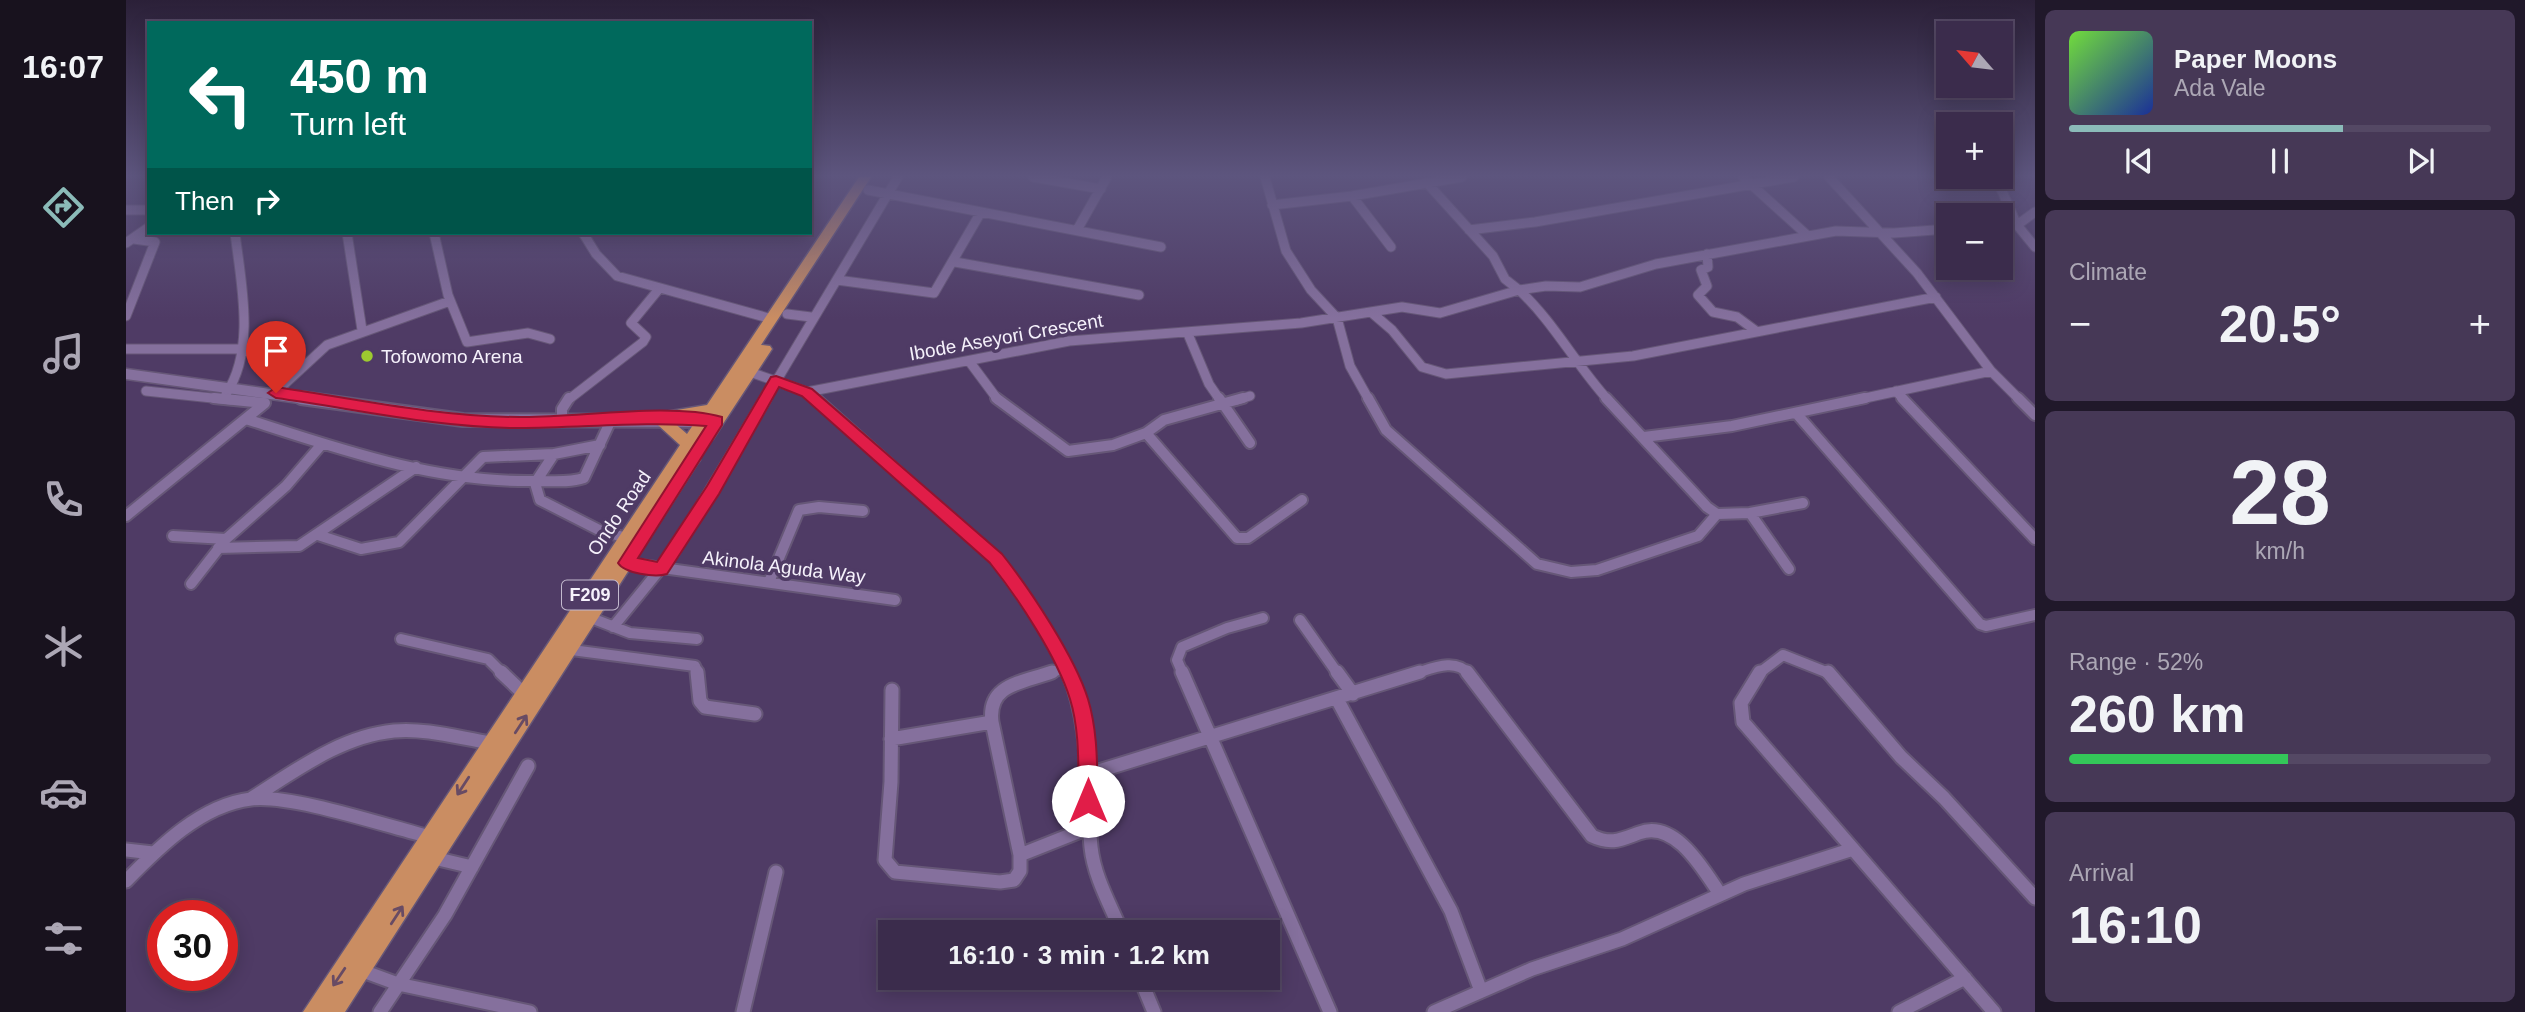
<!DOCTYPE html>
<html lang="en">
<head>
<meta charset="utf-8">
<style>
	:root { --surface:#3b2c4c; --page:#463856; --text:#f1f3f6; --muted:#aca7b5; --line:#544864; --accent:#8bbbb9 }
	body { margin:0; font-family:Helvetica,sans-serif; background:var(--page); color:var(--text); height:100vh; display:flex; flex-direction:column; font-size:26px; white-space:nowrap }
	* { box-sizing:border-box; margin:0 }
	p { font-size:23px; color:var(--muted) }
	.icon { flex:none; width:38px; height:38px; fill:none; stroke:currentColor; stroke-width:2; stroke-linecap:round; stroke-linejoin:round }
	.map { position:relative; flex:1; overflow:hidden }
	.side { display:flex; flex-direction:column; gap:10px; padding:10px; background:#20182a; width:490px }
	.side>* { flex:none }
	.guide { position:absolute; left:21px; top:21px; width:665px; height:214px; border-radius:0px; box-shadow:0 4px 18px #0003,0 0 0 2px var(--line); background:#00695c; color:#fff; overflow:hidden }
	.needle { width:46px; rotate:298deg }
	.fabs { position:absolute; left:1810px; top:21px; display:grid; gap:14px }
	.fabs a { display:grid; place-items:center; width:77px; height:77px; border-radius:0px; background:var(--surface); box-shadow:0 4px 18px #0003,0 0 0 2px var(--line); font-size:35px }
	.speed { position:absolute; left:21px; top:900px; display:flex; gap:14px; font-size:35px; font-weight:700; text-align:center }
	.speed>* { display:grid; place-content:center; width:91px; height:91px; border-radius:50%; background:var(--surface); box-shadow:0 4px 18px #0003,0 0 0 2px var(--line); line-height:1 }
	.speed .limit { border:10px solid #d22; background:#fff; color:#111 }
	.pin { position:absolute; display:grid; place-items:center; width:60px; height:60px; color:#fff; margin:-72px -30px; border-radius:50% 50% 50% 0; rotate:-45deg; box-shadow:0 0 7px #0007 }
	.pin .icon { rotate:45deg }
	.me { position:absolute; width:77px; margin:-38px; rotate:0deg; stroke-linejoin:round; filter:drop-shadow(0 0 5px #0008) }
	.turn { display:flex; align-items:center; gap:24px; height:147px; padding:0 28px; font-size:32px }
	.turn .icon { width:91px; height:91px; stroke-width:2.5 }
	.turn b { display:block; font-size:49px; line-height:60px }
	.then { display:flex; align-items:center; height:66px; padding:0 28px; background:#0003; gap:14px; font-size:26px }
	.big { font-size:52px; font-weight:700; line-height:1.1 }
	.side .tile { flex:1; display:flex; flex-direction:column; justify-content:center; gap:10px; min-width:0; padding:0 24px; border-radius:10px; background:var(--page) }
	.side .dial { align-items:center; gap:0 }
	.dial b { font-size:91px; line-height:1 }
	.song { display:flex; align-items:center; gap:21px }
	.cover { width:84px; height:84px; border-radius:10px; background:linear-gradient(135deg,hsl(100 70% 55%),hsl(230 70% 35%)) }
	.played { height:7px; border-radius:4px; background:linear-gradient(90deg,var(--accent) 65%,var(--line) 65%) }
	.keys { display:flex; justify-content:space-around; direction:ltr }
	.heat { display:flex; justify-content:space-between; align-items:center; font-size:38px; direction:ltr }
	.charge { height:10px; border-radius:5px; background:linear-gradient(90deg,#34c759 52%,var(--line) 0) }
	.trip { position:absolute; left:752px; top:920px; width:402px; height:70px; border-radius:0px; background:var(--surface); box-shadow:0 4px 18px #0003,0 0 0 2px var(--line); font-weight:700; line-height:70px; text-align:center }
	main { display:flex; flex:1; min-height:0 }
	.menu { display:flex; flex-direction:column; width:126px; justify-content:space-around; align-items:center; background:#18121e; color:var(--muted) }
	.menu .icon { width:49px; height:49px }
	.menu .selected { color:var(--accent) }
	.menu b { font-size:32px; color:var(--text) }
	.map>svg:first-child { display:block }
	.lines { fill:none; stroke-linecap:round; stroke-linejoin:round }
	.minor-far2-casing { stroke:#665777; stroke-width:11 }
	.minor-far1-casing { stroke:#665777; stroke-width:14 }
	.minor-casing { stroke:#665777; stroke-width:17 }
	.tertiary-far1-casing { stroke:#665777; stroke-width:13 }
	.tertiary-casing { stroke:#665777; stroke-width:16 }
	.primary-casing { stroke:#665777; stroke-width:3 }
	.minor-far2 { stroke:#85709d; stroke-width:9 }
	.minor-far1 { stroke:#85709d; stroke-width:10 }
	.minor { stroke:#85709d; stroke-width:13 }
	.tertiary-far1 { stroke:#85709d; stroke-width:10 }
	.tertiary { stroke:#85709d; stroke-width:12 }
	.primary { fill:#ca8d62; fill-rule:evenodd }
	.oneway { stroke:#684b64 }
	.route { fill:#e11d48; stroke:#92132f; stroke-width:2 }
	.poi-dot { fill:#9dca30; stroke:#4f3b65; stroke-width:2.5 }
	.labels { text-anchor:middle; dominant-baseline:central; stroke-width:7; stroke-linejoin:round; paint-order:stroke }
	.shield { fill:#4f3b65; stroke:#c3bace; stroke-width:2 }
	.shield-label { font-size:18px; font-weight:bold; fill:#f5f1fb }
	.street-label { font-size:19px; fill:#f5f1fb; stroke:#4f3b65 }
	.poi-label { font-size:19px; fill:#f5f1fb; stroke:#4f3b65; text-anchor:start }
</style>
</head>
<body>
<main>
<nav class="menu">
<b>16:07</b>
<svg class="icon selected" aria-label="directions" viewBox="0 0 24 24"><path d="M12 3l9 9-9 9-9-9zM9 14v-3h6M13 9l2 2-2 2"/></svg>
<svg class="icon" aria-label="music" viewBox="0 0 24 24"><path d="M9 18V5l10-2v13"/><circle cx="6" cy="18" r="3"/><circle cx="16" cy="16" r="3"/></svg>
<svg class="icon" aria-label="phone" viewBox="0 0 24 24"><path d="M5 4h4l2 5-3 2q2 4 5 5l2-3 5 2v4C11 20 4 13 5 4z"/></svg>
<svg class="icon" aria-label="climate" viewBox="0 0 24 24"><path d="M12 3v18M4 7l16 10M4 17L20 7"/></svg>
<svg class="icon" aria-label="car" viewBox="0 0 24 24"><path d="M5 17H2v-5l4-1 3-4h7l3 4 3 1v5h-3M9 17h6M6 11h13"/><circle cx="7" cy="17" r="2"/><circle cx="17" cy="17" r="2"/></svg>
<svg class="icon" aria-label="filters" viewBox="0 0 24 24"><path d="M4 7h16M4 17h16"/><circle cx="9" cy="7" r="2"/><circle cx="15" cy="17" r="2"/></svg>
</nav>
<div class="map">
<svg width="1909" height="1012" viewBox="0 0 1909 1012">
	<rect width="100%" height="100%" fill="#4f3b65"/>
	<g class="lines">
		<g class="minor-far2-casing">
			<path id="minor-far2" d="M 907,177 L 975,189
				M 1139,177 L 1160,251 L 1185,290 L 1211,318 L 1224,366 L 1243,400
				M 1617,177 L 1682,236
				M 1703,177 L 1791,273 L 1865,371 L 1894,400
				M 1865,177 L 1875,189 L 1891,225 L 1909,247
				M 1301,183 L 1367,256 L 1379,279 L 1393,290 L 1420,286 L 1454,287 L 1530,264 L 1710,231 L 1768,233 L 1822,229
				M 742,190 L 1035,247
				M 1226,196 L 1265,247
				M 1146,205 L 1226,196 L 1336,177
				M 0,210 L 23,210
				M 1874,226 L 1891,225 L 1909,212
				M 951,230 L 981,177
				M 1343,230 L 1409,222 L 1668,177
				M 221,233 L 236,330
				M 308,233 L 322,295 L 341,342 L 402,333 L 424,339
				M 457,233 L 470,254 L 491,276 L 646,319
				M 0,243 L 23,227
				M 1581,254 L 1582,267 L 1575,270 L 1581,286 L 1572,295 L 1587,312 L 1611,317 L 1630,331
				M 829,262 L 1013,295
				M 711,280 L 808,293 L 855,212
				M 1245,312 L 1266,330 L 1296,367 L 1320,374 L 1507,356 L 1810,297
				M 661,314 L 685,317
				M 0,316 L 29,242 L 8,239
				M 1062,334 L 1083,384 L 1094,400
				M 0,349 L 113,349 L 178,363
				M 843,361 L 872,400
				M 624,372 L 681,392 L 691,400
				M 20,391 L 105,400
				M 1770,391 L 1778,400
				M 150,392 L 201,345 L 324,301
				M 681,392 L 943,341 L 1175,323 L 1276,307 L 1314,313 L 1393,290 C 1427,321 1450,365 1482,400
				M 100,394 C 130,349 115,283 109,233
				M 442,400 L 517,342 L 520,337 L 505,323 L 533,289
				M 639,400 L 772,177
				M 1111,400 L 1124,396
				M 1730,400 L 1865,371"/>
		</g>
		<g class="minor-far1-casing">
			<path id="minor-far1" d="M 689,398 L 870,559 L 911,617 L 943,674
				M 870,398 L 942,451 L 987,445 L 1020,433 L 1038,420 L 1117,398
				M 1093,398 L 1124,443
				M 1242,398 L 1260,430 L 1411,564 L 1445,572 L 1471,570 L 1572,536 L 1591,514
				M 1480,398 L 1581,507 L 1591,514 L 1624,513 L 1663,569
				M 1776,398 L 1909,539
				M 1892,398 L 1909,415
				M 1670,413 L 1854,624 L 1860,626 L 1909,615
				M 123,420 C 216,450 311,483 410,481 C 426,481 443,483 458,478 L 485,420
				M 436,421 L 436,409 L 443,398
				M 1020,433 L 1111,538 L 1122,538 L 1176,500
				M 1518,437 L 1606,426 L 1739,398
				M 428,454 L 409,483 L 414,500 L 475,531 L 501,538
				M 1624,513 L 1677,503
				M 0,516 L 139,403 L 88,398
				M 192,535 L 235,549 L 273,542 L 357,457 L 428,454 L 474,445
				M 47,536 L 100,539
				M 92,548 L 173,546 L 290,467
				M 500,563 L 769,600
				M 643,582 L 673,510 L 693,507 L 737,511
				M 65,584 L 100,539 L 160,486 L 196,444
				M 465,618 L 504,633 L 571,639
				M 1174,620 L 1212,674
				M 487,627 L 548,552 L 640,398
				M 275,639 L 362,659 L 377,674
				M 438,649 L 569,666 L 572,674
				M 921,674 L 940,667
				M 1057,674 L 1051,660 L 1056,647 L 1101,628 L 1137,618
				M 1287,674 C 1305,669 1329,657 1343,674
				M 1632,674 L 1657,655 L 1705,674"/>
		</g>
		<g class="minor-casing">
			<path id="minor" d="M 375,672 L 398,694
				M 571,672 L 574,701 L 579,707 L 629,714
				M 942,672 C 966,729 959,787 965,847 C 968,877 985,906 996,933
				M 1056,672 L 1204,1012
				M 1211,672 L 1227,694
				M 1341,672 L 1466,836 C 1485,845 1494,840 1513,833 C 1549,819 1577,869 1594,894
				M 1634,672 L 1615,703 L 1617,722 L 1868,1012
				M 1702,672 L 1775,757 L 1818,798 L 1909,898
				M 766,690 L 765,782 L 759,860 L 769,872 L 874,882 L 888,880 L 894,871 L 894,855 L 866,722
				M 1211,699 L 1325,911 L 1355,991
				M 765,739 L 866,722 C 861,684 896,683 926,672
				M 963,774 L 1294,672
				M 126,798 C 169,771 215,736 268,731 C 300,728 333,738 365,743
				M 0,850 L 27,853
				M 894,855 L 962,828
				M 308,858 L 346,867
				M 0,881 C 33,847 75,805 125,799 C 165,794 260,826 304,837
				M 234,970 L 272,984 L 404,1012
				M 1014,978 L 1028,1012
				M 254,1012 L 319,915 L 402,766
				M 617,1012 L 650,872
				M 1308,1012 L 1406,969 L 1496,939 L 1618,884 L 1727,849
				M 1773,1012 L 1839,978"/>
		</g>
		<g class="tertiary-far1-casing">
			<path id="tertiary-far1" d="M 0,374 L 188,400"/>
		</g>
		<g class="tertiary-casing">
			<path id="tertiary" d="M 175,398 L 337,420 L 588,421"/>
		</g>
		<g class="primary-casing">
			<path id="primary" d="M 733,177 L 745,177 L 635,345 L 644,346 L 646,349 L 587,439 L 582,440 L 576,437 L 564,455 L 571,456 L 574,460 L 571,464 L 219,1012 L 177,1012 L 554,445 L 532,425 L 530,421 L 533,413 L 581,405 ZM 573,416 L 561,434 L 546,421 Z"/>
		</g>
		<use href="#minor-far2" class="minor-far2"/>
		<use href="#minor-far1" class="minor-far1"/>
		<use href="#minor" class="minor"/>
		<use href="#tertiary-far1" class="tertiary-far1"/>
		<use href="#tertiary" class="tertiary"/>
		<use href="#primary" class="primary"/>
	</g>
	<defs><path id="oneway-shaft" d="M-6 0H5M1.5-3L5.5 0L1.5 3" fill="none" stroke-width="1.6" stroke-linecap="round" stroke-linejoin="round" transform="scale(1.75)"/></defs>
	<g class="oneway">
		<use href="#oneway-shaft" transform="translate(395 724) rotate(-57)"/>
		<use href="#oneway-shaft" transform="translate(337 786) rotate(123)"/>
		<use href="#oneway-shaft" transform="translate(271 915) rotate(-57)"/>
		<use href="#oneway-shaft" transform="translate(213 977) rotate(124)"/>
	</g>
	<linearGradient id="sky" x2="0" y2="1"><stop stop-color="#2b2038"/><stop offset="0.55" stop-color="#5d557e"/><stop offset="1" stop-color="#5d557e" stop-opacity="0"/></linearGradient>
	<rect width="1909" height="319" fill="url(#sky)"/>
	<path class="route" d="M 650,376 L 686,389 L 876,554 C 904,589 949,657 962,699 C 972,732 971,767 972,801 L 969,808 L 962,811 L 955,808 L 953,801 C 952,768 954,731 944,699 C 931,657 892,598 864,563 L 676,396 L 653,387 L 593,494 L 541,574 C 529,578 498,573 492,563 L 580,426 C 518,421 456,428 393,428 C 312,428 230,409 150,398 L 142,393 L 150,387 C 230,399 312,417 394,417 C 451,418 543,402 596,417 L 596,425 L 512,558 L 531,562 L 581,486 L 645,377 Z"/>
	<circle class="poi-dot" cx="241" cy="356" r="7"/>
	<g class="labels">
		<rect class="shield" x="436" y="580.5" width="56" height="29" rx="5"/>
		<g class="shield-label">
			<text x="464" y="595">F209</text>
		</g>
		<g class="street-label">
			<text transform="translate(880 337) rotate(-10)">Ibode Aseyori Crescent</text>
			<text transform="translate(493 513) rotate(-56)">Ondo Road</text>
			<text transform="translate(658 567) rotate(7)">Akinola Aguda Way</text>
		</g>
		<g class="poi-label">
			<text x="255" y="356">Tofowomo Arena</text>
		</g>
	</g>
</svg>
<div class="fabs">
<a><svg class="needle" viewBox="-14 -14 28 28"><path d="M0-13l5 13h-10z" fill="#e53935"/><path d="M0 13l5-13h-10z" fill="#aca7b5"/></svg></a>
<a>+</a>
<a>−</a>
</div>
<div class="speed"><div class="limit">30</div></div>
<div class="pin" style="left:150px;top:393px;background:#d93025"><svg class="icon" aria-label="arrive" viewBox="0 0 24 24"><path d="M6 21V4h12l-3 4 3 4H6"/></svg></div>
<svg class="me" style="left:962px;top:801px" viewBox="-20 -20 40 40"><circle r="19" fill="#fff"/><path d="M0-13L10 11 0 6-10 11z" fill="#e11d48"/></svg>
<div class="trip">16:10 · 3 min · 1.2 km</div>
<div class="guide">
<div class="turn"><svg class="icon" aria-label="left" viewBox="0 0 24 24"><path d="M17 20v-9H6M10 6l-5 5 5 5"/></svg><div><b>450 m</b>Turn left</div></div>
<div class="then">Then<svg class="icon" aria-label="right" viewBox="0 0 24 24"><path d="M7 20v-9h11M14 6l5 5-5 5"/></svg></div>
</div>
</div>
<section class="side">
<div class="tile">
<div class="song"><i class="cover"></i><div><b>Paper Moons</b><p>Ada Vale</p></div></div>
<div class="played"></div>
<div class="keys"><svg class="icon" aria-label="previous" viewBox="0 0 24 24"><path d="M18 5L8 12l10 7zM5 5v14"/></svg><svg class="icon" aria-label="pause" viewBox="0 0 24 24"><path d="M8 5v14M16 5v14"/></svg><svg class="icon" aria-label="next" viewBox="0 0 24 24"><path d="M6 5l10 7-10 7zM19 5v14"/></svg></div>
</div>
<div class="tile"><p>Climate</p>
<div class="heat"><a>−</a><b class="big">20.5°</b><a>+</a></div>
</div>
<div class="tile dial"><b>28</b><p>km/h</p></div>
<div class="tile"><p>Range · 52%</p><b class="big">260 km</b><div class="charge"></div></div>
<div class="tile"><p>Arrival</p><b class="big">16:10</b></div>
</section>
</main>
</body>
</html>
